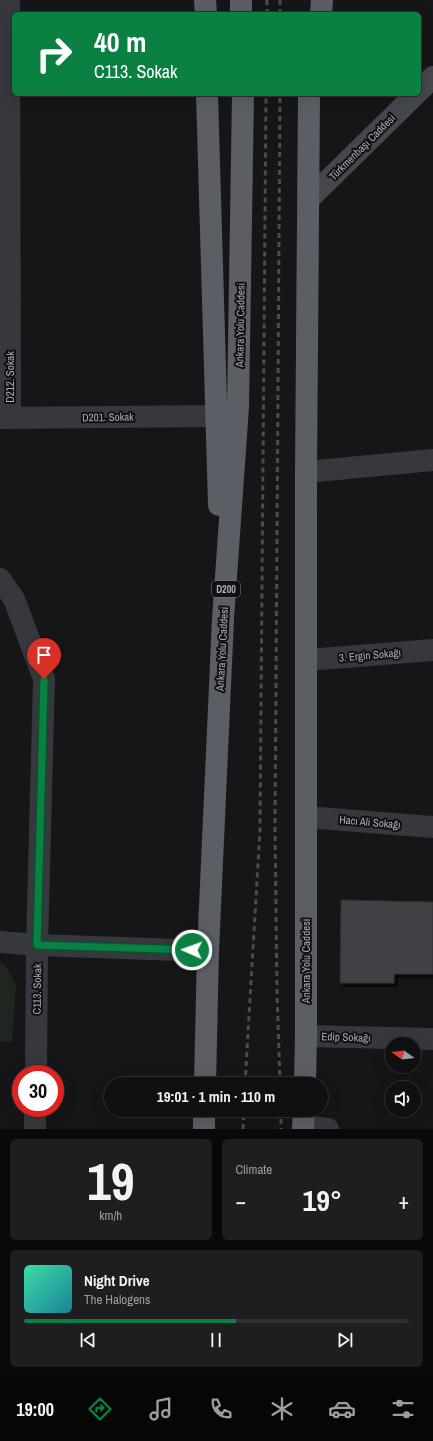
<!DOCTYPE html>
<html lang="en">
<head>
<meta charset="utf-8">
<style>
	:root { --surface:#101012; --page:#1e1e20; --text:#f1f3f6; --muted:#9c9d9f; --line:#303032; --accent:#0b8043 }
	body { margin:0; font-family:"Archivo Narrow",sans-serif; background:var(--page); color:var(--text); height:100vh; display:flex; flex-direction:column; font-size:15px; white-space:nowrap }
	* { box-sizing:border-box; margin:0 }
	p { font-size:13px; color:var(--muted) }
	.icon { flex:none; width:22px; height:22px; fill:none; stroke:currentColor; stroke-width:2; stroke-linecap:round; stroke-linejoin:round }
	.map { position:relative; height:1129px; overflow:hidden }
	.panel { display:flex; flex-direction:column; gap:10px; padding:10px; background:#09090a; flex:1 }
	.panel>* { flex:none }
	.guide { position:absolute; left:12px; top:12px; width:409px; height:84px; border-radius:6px; box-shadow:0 4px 16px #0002,0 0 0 1px var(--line); background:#0b8043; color:#fff; overflow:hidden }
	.needle { width:26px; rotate:284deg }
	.fabs { position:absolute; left:385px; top:1037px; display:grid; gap:8px }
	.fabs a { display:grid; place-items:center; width:36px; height:36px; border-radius:50%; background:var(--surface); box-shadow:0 4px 16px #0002,0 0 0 1px var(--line); font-size:20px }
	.speed { position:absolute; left:12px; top:1065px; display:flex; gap:8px; font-size:20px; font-weight:700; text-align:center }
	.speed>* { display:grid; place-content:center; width:52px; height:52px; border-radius:50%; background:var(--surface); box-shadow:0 4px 16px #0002,0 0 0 1px var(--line); line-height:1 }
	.speed .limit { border:6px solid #d22; background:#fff; color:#111 }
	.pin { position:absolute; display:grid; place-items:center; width:34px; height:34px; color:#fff; margin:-41px -17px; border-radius:50% 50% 50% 0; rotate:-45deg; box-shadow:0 0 4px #0007 }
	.pin .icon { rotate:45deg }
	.me { position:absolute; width:44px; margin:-22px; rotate:272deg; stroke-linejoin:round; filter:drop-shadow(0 0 3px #0008) }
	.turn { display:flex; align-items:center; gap:14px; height:84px; padding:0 16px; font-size:18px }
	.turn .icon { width:52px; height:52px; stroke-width:2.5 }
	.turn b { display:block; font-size:28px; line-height:34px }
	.big { font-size:30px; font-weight:800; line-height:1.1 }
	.panel .widget { flex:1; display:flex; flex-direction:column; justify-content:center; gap:6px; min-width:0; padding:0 14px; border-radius:6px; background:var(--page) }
	.panel .dial { align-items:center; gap:0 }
	.dial b { font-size:52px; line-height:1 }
	.song { display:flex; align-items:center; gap:12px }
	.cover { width:48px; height:48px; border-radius:6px; background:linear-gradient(135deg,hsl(160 70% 55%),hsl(190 70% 35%)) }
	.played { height:4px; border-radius:2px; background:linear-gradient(90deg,var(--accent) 55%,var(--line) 55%) }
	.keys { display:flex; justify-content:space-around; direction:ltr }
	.heat { display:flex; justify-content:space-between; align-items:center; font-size:22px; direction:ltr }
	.panel .tiles { flex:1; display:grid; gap:10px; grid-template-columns:1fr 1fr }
	.widget:last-child { grid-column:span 2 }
	.trip { position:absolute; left:104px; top:1077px; width:224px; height:40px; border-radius:20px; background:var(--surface); box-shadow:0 4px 16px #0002,0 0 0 1px var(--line); font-weight:800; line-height:40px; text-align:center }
	.tab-bar { display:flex; height:64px; justify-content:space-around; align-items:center; background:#060607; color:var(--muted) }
	.tab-bar .icon { width:28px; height:28px }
	.tab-bar .on { color:var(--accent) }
	.tab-bar b { font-size:18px; color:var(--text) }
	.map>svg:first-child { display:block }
	.green { fill:#1e261f }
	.building { fill:#404145; stroke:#303034; filter:url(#shadow) }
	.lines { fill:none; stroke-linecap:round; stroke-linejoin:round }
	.minor { stroke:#37383d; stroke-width:22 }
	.secondary { stroke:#45474d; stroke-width:22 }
	.trunk { stroke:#5b5e65; stroke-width:22 }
	.rail { stroke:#4a4c52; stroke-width:3; stroke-dasharray:5 4; stroke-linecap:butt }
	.route-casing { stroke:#07532c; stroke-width:10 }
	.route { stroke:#0b8043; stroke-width:7 }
	.labels { text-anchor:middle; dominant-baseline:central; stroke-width:4; stroke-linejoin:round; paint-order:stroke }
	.shield { fill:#111113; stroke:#7b7e86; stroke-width:1 }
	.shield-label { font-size:10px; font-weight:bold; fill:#a8adb8 }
	.street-label { font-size:11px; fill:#a8adb8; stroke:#111113 }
</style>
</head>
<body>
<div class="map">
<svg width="433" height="1129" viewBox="0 0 433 1129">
	<defs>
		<filter id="shadow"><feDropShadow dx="3.5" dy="3.5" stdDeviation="0" flood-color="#0009"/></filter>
	</defs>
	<rect width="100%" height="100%" fill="#161618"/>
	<path class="green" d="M 0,962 L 5,965 L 16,985 L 12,1042 L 0,1041 Z"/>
	<path class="building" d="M 341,900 L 433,902 L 433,974 L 394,974 L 394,983 L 340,983 Z"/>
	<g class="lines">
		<path class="minor" d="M 9,0 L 10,418
			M 0,418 L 216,416
			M 306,472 L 433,460
			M 0,579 L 14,599 L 44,679 L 37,945 L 36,1074
			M 307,660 L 433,650
			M 306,817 L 433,827
			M 0,942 L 37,945 L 208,951
			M 306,1036 L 433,1039
			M 303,1126 L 328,1129
			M 35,1129 L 35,1108"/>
		<path class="secondary" d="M 419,91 L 433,77
			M 308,200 L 416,94"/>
		<path class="trunk" d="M 205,0 L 206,14
			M 241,0 L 241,14
			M 321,14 L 322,0
			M 207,94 L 219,505
			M 205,1084 L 208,951 L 223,619 L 238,407 L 243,94
			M 305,1084 L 306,1036 L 306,472 L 309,94
			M 204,1129 L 204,1110
			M 303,1129 L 304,1110"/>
		<path class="rail" d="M 267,14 L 267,0
			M 280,14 L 280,0
			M 245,1084 L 260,830 L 266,94
			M 280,1084 L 277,991 L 275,829 L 280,94
			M 281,1110 L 281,1129
			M 243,1129 L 244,1110"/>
	</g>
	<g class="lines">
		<g class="route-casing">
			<path id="route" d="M 44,679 L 37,945 L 192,950"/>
		</g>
		<use href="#route" class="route"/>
	</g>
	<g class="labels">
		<rect class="shield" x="212" y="581" width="28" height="16" rx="3"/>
		<g class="shield-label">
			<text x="226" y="589">D200</text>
		</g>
		<g class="street-label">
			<text transform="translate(362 147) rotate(-45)">Türkmenbaşı Caddesi</text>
			<text transform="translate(240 325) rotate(-89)">Ankara Yolu Caddesi</text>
			<text transform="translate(10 377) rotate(-90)">D212. Sokak</text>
			<text transform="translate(108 417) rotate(-1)">D201. Sokak</text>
			<text transform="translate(222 649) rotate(-87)">Ankara Yolu Caddesi</text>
			<text transform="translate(370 655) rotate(-5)">3. Ergin Sokağı</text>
			<text transform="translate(370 822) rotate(5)">Hacı Ali Sokağı</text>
			<text transform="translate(306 961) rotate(-90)">Ankara Yolu Caddesi</text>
			<text transform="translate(37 989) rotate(-89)">C113. Sokak</text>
			<text transform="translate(346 1037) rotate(2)">Edip Sokağı</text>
		</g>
	</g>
</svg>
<div class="fabs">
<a><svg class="needle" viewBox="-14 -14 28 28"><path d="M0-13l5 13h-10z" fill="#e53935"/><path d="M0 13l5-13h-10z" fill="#9c9d9f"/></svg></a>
<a><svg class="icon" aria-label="sound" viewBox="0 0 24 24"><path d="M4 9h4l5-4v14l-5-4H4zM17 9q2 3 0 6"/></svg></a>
</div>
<div class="speed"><div class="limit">30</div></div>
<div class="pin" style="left:44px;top:679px;background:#d93025"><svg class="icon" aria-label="arrive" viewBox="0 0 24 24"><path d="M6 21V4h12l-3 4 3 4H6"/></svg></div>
<svg class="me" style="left:192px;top:950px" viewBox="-20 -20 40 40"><circle r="17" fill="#0b8043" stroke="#fff" stroke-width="3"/><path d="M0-11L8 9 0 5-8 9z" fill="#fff"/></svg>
<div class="trip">19:01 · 1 min · 110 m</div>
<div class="guide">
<div class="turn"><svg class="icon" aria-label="right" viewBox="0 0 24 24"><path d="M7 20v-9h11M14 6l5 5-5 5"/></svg><div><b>40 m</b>C113. Sokak</div></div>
</div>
</div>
<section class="panel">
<div class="tiles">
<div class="widget dial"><b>19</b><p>km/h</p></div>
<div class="widget"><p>Climate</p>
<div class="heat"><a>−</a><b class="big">19°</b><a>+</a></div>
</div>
<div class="widget">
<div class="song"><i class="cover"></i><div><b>Night Drive</b><p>The Halogens</p></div></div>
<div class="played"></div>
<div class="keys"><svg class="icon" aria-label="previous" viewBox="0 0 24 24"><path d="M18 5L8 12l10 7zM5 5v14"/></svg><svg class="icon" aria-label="pause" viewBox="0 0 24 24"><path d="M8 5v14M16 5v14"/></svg><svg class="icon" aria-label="next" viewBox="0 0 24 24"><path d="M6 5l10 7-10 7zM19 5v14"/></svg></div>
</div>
</div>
</section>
<nav class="tab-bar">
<b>19:00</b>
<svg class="icon on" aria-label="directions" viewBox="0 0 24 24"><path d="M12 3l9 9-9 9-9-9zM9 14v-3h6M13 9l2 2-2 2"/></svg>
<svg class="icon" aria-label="music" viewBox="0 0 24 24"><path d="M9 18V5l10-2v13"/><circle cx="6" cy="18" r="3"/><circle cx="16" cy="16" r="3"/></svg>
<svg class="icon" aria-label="phone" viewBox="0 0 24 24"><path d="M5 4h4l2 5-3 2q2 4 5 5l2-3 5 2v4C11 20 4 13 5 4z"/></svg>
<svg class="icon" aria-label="climate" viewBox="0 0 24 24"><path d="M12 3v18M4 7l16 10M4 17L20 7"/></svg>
<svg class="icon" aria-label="car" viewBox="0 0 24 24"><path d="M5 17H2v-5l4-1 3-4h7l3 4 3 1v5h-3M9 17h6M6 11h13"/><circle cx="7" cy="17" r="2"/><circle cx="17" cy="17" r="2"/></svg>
<svg class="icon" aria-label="filters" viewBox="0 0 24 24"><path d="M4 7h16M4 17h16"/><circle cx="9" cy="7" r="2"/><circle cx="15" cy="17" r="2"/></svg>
</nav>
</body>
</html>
